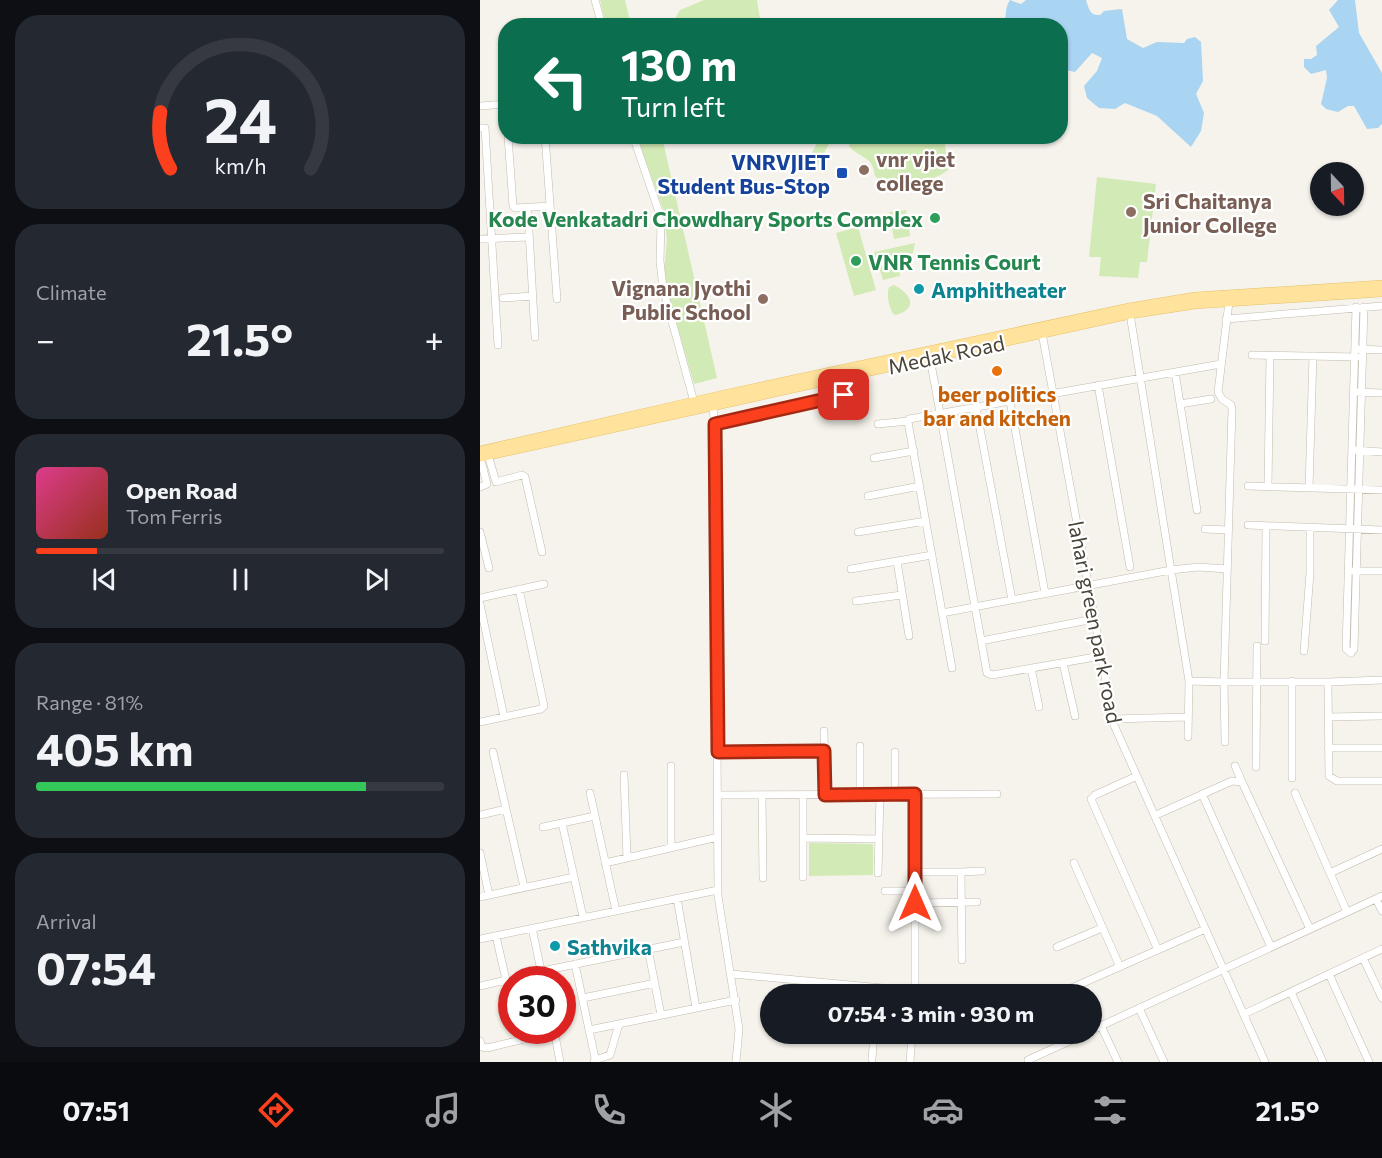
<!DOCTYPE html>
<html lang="en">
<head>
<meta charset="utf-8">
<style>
	:root { --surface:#171b24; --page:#242831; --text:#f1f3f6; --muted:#9ea1a6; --line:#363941; --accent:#fc3f1d }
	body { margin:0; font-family:Commissioner,sans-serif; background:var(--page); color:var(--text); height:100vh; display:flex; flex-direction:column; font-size:22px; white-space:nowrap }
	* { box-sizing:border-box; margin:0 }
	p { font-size:20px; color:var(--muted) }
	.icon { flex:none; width:33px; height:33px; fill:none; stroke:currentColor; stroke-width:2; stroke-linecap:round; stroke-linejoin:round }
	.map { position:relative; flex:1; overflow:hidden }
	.side { display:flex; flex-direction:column; gap:15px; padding:15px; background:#0d0f14; width:480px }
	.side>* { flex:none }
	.top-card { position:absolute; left:18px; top:18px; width:570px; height:126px; border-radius:24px; box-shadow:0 2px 4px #0004; background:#0b6e4f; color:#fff; overflow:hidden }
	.needle { width:39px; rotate:158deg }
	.tools { position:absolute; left:830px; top:162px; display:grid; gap:12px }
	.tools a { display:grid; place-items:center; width:54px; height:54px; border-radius:50%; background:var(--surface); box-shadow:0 2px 4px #0004; font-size:30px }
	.speed { position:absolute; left:18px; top:966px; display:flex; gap:12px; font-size:30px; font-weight:700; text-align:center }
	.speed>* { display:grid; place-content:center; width:78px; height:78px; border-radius:50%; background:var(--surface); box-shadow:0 2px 4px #0004; line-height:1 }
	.speed .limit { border:9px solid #d22; background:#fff; color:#111 }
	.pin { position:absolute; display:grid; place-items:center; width:51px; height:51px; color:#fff; margin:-26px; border-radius:12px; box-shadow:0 3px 9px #0006 }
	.me { position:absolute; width:66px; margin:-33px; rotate:0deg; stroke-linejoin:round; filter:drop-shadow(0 0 4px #0008) }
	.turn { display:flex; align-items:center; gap:21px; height:126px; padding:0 24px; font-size:27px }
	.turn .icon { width:78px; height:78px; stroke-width:2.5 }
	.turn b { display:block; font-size:42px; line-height:51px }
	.big { font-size:45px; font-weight:700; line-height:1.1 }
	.side .widget { flex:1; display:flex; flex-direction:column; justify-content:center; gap:9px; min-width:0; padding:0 21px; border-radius:24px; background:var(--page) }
	.side .dial { align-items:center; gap:0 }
	.dial svg { height:156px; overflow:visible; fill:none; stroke:var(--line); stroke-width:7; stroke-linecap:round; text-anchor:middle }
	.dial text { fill:var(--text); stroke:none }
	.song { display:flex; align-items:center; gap:18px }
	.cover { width:72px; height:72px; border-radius:9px; background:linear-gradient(135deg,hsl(330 70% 55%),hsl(10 70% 35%)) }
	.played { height:6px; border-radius:3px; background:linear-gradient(90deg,var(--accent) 15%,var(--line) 15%) }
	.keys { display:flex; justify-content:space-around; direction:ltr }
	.heat { display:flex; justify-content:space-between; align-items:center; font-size:33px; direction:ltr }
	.charge { height:9px; border-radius:4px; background:linear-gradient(90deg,#34c759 81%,var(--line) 0) }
	.trip { position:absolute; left:280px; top:984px; width:342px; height:60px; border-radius:30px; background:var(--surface); box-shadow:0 2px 4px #0004; font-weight:700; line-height:60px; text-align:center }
	.tab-bar { display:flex; height:96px; justify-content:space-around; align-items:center; background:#090b0e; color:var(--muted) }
	.tab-bar .icon { width:42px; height:42px }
	.tab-bar .selected { color:var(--accent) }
	.tab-bar b { font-size:27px; color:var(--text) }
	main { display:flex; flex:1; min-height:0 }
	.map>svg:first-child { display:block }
	.green { fill:#d2eab5 }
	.water { fill:#a9d4f2 }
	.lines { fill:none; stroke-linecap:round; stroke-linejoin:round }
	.minor-casing { stroke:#c2bbae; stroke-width:8 }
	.major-casing { stroke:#e6c16a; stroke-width:10 }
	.minor { stroke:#fff; stroke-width:7 }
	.major { stroke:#ffe39c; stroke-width:9 }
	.route-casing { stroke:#a42913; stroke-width:15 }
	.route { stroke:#fc3f1d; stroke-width:10 }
	.education-dot { fill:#8d6e63; stroke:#fff; stroke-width:2 }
	.transit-dot { fill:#1a4fb4; stroke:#fff; stroke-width:2 }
	.leisure-dot { fill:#2e9e5b; stroke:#fff; stroke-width:2 }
	.culture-dot { fill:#0f9aa8; stroke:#fff; stroke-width:2 }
	.food-dot { fill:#e8710a; stroke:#fff; stroke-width:2 }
	.labels { text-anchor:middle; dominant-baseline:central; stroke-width:4.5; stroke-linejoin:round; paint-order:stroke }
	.education-label { font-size:21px; font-weight:bold; fill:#785e54; stroke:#fff; text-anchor:start }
	.transit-label { font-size:21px; font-weight:bold; fill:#164399; stroke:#fff; text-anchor:end }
	.leisure-label { font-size:21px; font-weight:bold; fill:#27864d; stroke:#fff; text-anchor:end }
	.culture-label { font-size:21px; font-weight:bold; fill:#0d838f; stroke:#fff; text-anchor:start }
	.street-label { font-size:21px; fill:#4b4439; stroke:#fff }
	.food-label { font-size:21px; font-weight:bold; fill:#c56008; stroke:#fff }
</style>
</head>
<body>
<main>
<section class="side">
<div class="widget dial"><svg viewBox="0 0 100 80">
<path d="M14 69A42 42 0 1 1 86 69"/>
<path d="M14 69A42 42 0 0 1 9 40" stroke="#fc3f1d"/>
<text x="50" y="56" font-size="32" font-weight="700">24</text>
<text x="50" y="72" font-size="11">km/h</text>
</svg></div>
<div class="widget"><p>Climate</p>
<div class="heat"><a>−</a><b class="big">21.5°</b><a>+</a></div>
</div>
<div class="widget">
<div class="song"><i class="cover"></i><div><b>Open Road</b><p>Tom Ferris</p></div></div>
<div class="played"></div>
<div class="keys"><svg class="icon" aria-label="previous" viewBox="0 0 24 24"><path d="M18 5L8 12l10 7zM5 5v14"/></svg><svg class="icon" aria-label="pause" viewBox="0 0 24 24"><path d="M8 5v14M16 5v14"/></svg><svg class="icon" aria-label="next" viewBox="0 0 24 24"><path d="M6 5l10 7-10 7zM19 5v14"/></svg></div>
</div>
<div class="widget"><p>Range · 81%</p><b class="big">405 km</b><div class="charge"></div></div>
<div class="widget"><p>Arrival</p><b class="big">07:54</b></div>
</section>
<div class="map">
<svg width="902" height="1062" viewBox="0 0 902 1062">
	<rect width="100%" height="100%" fill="#f6f3ec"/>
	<path class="green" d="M 120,0 L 145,0 L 151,25 L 126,25 Z
		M 224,0 L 277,0 L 281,25 L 198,25 L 196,17 L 200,10 Z
		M 341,136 L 353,137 L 336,167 L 328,160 Z
		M 157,137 L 182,137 L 237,378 L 214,384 L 189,297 L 184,272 L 187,239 L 183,209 Z
		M 371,137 L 464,137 L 468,170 C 446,187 425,179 400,181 L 395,176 C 392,154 381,160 369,146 Z
		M 617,177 L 676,184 L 667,262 L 660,262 L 658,278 L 619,276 L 621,257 L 609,257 Z
		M 426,210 L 430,236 L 414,239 L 409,212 Z
		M 378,227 L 396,290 L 374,296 L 356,233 Z
		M 435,243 L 433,253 L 424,257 L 422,262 L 418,263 L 420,276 L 403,280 L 394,252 Z
		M 414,285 C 431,294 439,308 416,315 L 413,314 C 409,305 406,296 409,287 Z
		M 329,843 L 393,844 L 393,875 L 329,876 Z"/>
	<path class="water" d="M 530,0 L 541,4 L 546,0 L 606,0 C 609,9 610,16 620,15 L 624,11 L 642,9 L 647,39 L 663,48 L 677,42 L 704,43 L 707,39 L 715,37 L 721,42 L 723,81 L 716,94 L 724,113 L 721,131 L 711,147 L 677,116 L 645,103 L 635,109 L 619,108 L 607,98 L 604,86 L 617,71 L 622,58 L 612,53 L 595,72 L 581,69 L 580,26 L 524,25 C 527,16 524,9 530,0 Z
		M 858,0 L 875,0 L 879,33 L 902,73 L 902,124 L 898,128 L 887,129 L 874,106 L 868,106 L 858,112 L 846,109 L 841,104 L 847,78 L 846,70 L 831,74 L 824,67 L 824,59 L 831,59 L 837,55 L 836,46 L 859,27 L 849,10 Z"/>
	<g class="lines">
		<g class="minor-casing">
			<path id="minor" d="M 115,0 L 122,26
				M 24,69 L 26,95
				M 0,106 L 26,104
				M 0,128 L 5,128 L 18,345
				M 28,136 L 33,206 L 35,208 L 70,206
				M 65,136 L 77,299
				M 153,136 L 178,209 L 181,223 L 180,261 L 183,288 L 214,402
				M 48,214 L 55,337
				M 0,239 L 49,237
				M 23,298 L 53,296
				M 749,302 L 738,392 L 742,399 L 751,405 L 752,409 L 744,682 L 848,682 L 902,680
				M 876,307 L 866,649 L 871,653 L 874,649 L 884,307
				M 746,319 L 902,306
				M 562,333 L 634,725 L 785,1062
				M 878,349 L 902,350
				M 772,355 L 877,357
				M 450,358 L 507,673 L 512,675 L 621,656
				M 695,372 L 717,510
				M 618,385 L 650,567
				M 878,392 L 902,393
				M 530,401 L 565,593
				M 700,404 L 731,399
				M 233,407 L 235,429 L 238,896 L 259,1029 L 256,1062
				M 496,407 L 532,600
				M 235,424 L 385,390
				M 398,424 L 428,421
				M 875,450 L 902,452
				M 8,455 L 16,482 L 42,475 L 45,477 L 62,552
				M 394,458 L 434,451
				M 768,486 L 902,490
				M 788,486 L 790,355
				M 0,487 L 7,484 L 0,457
				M 829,488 L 833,356
				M 388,496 L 440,486
				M 768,525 L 902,530
				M 725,529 L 748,530
				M 0,532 L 9,568
				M 378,532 L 446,521
				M 417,561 L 429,636
				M 371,569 L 452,555
				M 873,571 L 902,571
				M 0,598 L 64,584
				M 376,601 L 422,595
				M 0,604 L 24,717
				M 462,613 L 691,570 L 650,314
				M 501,641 L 614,619
				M 785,641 L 786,526
				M 824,651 L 830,573 L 830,529
				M 583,663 L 595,716
				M 472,668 L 428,422 L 429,419 L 741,364
				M 551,668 L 559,707
				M 709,681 L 744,682 L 745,742
				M 812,681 L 812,778
				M 848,682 L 849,776 L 857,781 L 902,781
				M 848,717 L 902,716
				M 632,719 L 708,717
				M 0,722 L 61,709 L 64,706 L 39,589
				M 344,731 L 345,795
				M 708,737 L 709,681 L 691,570 L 718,567 L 747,569
				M 848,748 L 902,748
				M 13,752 L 44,887
				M 238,752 L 344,751
				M 755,766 L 762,782
				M 776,767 L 777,646
				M 144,775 L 147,858
				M 657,776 L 615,795 L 611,799 L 678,950
				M 110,793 L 136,911
				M 815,793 L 867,912
				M 722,794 L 791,947
				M 238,795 L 517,794
				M 282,795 L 283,878
				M 323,795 L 323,838 L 399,839
				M 380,795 L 380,746
				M 415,795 L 415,752
				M 0,815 L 26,809
				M 676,815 L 752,781 L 762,782 L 830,929
				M 82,823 L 103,917
				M 63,827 L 115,816
				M 323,838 L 323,877
				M 191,848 L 191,766
				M 0,853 L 9,895
				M 125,863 L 238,837
				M 594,863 L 640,967
				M 435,872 L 481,872 L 482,960
				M 481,872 L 502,871
				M 398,873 L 400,795
				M 850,873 L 902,849
				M 405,891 L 435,891
				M 0,897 L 94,877
				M 197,898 L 216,1008
				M 896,899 L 902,911
				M 435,903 L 497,902
				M 52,928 L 63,980
				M 16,936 L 32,1006
				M 0,939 L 238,890
				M 577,947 L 622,928
				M 168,949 L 181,1015
				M 883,958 L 902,998
				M 95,964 L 115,1058 L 114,1062
				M 62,971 L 204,942
				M 252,974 L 467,994
				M 849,974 L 889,1062
				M 0,986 L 26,980
				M 811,992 L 843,1062
				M 323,994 L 324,981
				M 435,994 L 435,794
				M 578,994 L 725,929
				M 103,998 L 175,983
				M 659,1008 L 684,1062
				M 764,1014 L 902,949
				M 621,1026 L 638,1062
				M 37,1030 L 39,1040
				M 74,1030 L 80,1062
				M 109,1030 L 256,1000
				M 612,1030 L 902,896
				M 465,1039 L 465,1034
				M 0,1041 L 2,1047 L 7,1048 L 74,1032
				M 392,1059 L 394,1034
				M 115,1060 L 130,1055 L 139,1024
				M 548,1060 L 605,1034
				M 430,1062 L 432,1034"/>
		</g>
		<g class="major-casing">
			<path id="major" d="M 0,451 L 248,394 L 649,308 L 715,297 L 902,285
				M 0,457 L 650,314 L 715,304 L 902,292"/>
		</g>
		<use href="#minor" class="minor"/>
		<use href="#major" class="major"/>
	</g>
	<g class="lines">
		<g class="route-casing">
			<path id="route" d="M 364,395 L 235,424 L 238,752 L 344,751 L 345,795 L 435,794 L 435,903"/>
		</g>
		<use href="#route" class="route"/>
	</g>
	<g class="education-dot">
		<circle cx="384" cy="170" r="6"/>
		<circle cx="651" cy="212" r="6"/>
		<circle cx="283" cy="299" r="6"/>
	</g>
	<rect class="transit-dot" x="356" y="167" width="12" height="12" rx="3"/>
	<g class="leisure-dot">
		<circle cx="455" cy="218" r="6"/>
		<circle cx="376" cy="261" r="6"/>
	</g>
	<g class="culture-dot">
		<circle cx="439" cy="289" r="6"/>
		<circle cx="75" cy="946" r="6"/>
	</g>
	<circle class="food-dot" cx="517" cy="371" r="6"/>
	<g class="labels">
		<g class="education-label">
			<text x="396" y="158">vnr vjiet<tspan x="396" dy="24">college</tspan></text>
			<text x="663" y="200">Sri Chaitanya<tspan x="663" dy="24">Junior College</tspan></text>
			<text x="271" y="287" text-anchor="end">Vignana Jyothi<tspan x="271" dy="24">Public School</tspan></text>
		</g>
		<g class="transit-label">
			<text x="350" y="161">VNRVJIET<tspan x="350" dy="24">Student Bus-Stop</tspan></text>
		</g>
		<g class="leisure-label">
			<text x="443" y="218">Kode Venkatadri Chowdhary Sports Complex</text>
			<text x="388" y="261" text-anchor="start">VNR Tennis Court</text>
		</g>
		<g class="culture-label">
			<text x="451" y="289">Amphitheater</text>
			<text x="87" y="946">Sathvika</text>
		</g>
		<g class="street-label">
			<text transform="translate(466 354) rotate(-12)">Medak Road</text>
			<text transform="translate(616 622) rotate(79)">lahari green park road</text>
		</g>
		<g class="food-label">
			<text x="517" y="393">beer politics<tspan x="517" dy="24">bar and kitchen</tspan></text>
		</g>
	</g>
</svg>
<div class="tools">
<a><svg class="needle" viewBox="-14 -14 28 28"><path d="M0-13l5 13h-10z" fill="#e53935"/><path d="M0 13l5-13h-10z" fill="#9ea1a6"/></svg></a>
</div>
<div class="speed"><div class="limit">30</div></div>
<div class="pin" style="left:364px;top:395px;background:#d93025"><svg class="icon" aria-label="arrive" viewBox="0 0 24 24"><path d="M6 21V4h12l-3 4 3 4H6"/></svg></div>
<svg class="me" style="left:435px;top:903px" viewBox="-20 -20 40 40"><path d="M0-17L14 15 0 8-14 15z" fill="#fc3f1d" stroke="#fff" stroke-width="4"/></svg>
<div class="trip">07:54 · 3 min · 930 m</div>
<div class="top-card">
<div class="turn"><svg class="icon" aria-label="left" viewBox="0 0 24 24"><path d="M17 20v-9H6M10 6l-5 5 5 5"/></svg><div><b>130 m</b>Turn left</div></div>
</div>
</div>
</main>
<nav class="tab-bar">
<b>07:51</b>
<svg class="icon selected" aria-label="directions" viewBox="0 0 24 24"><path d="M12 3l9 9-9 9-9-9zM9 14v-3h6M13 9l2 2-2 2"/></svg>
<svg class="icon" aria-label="music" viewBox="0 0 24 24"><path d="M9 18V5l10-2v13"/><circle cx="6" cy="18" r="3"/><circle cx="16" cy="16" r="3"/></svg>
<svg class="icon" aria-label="phone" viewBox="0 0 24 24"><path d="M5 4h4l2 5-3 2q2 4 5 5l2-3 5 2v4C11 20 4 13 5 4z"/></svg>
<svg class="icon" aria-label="climate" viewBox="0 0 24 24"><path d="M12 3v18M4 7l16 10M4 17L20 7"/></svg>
<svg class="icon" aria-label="car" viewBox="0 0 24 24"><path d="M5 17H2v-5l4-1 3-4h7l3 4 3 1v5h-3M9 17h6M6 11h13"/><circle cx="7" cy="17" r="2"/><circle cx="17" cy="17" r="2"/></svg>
<svg class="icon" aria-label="filters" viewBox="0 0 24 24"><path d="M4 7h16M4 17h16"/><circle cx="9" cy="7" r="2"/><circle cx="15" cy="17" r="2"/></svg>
<b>21.5°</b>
</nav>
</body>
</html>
